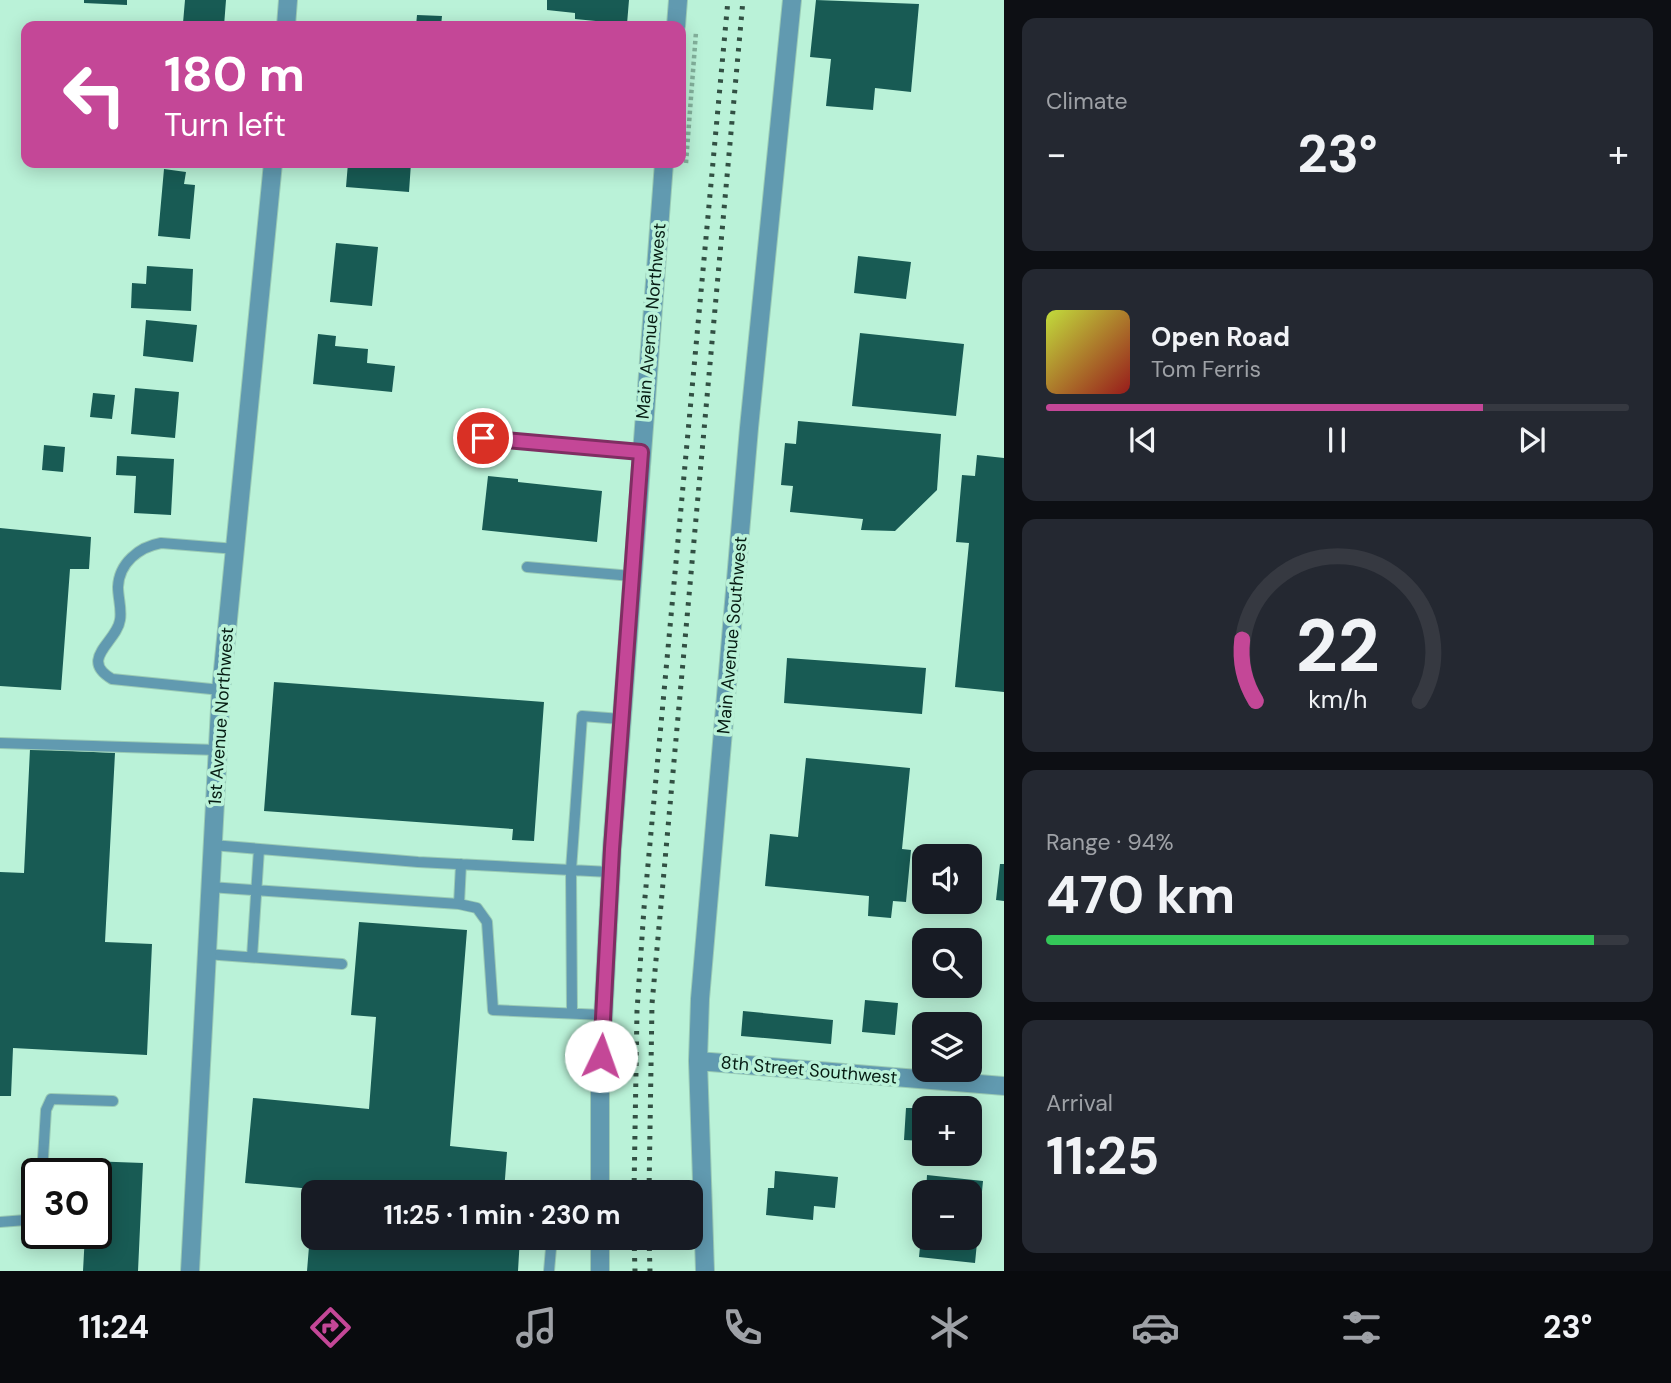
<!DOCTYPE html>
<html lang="en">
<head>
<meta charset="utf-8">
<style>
	:root { --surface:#171b24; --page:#242831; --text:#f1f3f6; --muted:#9ea1a6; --line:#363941; --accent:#c44797 }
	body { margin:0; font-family:"DM Sans",sans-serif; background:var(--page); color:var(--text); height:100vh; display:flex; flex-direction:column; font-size:26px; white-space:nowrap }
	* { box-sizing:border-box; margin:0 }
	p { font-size:23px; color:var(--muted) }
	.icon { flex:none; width:38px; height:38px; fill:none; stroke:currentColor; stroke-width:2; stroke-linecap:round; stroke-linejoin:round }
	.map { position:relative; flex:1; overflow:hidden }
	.sheet { display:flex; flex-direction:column; gap:18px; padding:18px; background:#0d0f14; width:667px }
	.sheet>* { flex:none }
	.top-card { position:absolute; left:21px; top:21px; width:665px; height:147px; border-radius:14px; box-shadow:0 4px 18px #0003; background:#c44797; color:#fff; overflow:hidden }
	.fabs { position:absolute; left:912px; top:844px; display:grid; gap:14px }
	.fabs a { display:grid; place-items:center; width:70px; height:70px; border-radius:14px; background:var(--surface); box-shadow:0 4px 18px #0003; font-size:35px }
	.speed { position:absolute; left:21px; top:1158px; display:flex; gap:14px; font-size:35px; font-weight:700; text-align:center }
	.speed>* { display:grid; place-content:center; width:91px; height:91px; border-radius:50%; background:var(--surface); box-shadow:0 4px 18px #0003; line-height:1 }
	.speed .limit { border:4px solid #111; border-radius:10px; background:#fff; color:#111 }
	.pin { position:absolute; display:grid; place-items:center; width:60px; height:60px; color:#fff; margin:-30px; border:4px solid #fff; border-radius:50%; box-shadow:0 2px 7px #0007 }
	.me { position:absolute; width:77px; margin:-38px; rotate:3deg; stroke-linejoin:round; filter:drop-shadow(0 0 5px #0008) }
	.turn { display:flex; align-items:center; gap:24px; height:147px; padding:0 28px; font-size:32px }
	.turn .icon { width:91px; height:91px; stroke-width:2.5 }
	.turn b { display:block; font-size:49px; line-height:60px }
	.big { font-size:52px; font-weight:700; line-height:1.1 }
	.sheet .card { flex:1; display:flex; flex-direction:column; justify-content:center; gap:10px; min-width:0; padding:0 24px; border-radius:14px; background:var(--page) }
	.sheet .dial { align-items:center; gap:0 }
	.dial svg { height:182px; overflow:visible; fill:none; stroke:var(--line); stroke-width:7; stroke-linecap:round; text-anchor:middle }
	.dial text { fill:var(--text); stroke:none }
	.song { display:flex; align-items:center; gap:21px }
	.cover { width:84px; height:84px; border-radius:10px; background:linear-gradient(135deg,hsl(70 70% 55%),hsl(0 70% 35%)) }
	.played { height:7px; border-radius:4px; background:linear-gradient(90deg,var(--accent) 75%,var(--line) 75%) }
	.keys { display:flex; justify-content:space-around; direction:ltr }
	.heat { display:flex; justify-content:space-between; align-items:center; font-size:38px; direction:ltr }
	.charge { height:10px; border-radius:5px; background:linear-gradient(90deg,#34c759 94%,var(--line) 0) }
	.trip { position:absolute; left:301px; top:1180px; width:402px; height:70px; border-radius:14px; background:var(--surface); box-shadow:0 4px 18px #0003; font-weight:700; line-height:70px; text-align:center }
	.menu { display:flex; height:112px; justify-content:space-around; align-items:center; background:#090b0e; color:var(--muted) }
	.menu .icon { width:49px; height:49px }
	.menu .on { color:var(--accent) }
	.menu b { font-size:32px; color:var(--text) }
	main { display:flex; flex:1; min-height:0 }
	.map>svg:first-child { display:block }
	.building { fill:#185b54 }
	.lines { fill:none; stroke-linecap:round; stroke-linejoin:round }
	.service-casing { stroke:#9acbb5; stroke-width:12 }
	.minor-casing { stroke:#9acbb5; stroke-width:20 }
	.tertiary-casing { stroke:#9acbb5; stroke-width:20 }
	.path { stroke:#83b19c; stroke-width:4.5; stroke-dasharray:3.5 3.5; stroke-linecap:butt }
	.service { stroke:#619ab0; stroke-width:10 }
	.minor { stroke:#619ab0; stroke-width:18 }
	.tertiary { stroke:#619ab0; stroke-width:18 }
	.rail { stroke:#325043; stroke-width:5; stroke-dasharray:3.5 7; stroke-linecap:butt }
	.route-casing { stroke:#7f2e62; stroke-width:18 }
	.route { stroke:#c44797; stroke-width:12 }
	.labels { text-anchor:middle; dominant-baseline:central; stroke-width:7; stroke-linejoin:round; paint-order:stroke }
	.street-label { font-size:18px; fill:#061c13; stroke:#baf2d8 }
</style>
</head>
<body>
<main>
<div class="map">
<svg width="1005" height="1271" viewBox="0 0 1005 1271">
	<rect width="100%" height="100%" fill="#baf2d8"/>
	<path class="building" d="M 84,0 L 127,0 L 127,5 L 84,3 Z
		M 185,0 L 226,0 L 224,26 L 183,23 Z
		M 547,0 L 629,0 L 627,24 L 575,19 L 575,13 L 547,10 Z
		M 816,0 L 919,4 L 911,92 L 875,88 L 873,110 L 826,106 L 831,59 L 810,57 Z
		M 417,15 L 442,16 L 441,26 L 416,26 Z
		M 348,163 L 411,163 L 409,192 L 346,187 Z
		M 164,169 L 186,172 L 184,184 L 195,185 L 190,239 L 158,236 Z
		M 336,243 L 378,247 L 372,306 L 330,302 Z
		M 858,256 L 911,262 L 906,299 L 854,293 Z
		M 147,266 L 193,269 L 191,311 L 131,308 L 132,283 L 146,284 Z
		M 146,320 L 197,325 L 193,362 L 143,356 Z
		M 860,333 L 964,344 L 956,416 L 852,406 Z
		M 318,334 L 336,336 L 335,346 L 368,349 L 367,363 L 395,366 L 392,392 L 313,384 Z
		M 135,388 L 179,392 L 175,438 L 131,434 Z
		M 93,393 L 115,395 L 112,419 L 90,417 Z
		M 798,421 L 941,434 L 937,490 L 895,531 L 861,530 L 863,519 L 790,512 L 793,486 L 781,485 L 785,443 L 796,444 Z
		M 44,445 L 65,447 L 63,472 L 42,470 Z
		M 977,455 L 1005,458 L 1005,692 L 955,687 L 969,543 L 956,542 L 962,475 L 975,476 Z
		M 117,456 L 174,459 L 171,515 L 134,513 L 136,476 L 116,475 Z
		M 488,476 L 518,479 L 518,482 L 602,491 L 597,542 L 482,530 Z
		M 0,528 L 91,537 L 89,569 L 70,569 L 61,690 L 0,686 Z
		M 787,658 L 926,668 L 922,714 L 784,703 Z
		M 274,682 L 544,702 L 534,841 L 512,840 L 513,829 L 264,811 Z
		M 30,749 L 115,753 L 105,942 L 152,944 L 147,1055 L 13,1048 L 11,1096 L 0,1096 L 0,872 L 24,873 Z
		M 806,758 L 910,768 L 902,849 L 911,850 L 906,902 L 893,901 L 891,918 L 868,916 L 869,896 L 765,886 L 770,834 L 798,837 Z
		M 1000,864 L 1005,864 L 1005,901 L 996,900 Z
		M 359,922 L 467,930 L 450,1146 L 507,1152 L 504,1192 L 346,1192 L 245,1183 L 253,1098 L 369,1109 L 376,1017 L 351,1015 Z
		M 865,1000 L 898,1003 L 895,1035 L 862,1032 Z
		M 743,1011 L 833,1020 L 831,1044 L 741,1036 Z
		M 906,1108 L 924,1108 L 924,1141 L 904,1140 Z
		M 89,1161 L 143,1163 L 138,1271 L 83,1271 L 85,1234 L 96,1234 L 96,1174 L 88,1174 Z
		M 775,1171 L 838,1177 L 835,1208 L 814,1206 L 813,1220 L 766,1215 L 768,1188 L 774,1188 Z
		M 927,1175 L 983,1181 L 975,1263 L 919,1257 L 922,1226 L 924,1237 L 970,1237 L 970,1192 L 926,1192 Z
		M 311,1222 L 313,1237 L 520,1237 L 518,1271 L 307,1271 Z"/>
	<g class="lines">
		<g class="service-casing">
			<path id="service" d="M 483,438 L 641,452
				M 527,567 L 632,576
				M 221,690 L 112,679 C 78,659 117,642 120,620 C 122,609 118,598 118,587 C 119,563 139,547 161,543 L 236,549
				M 0,743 L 217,750
				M 212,845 L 418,862 L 610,872
				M 210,887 L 459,904 L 477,908 L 487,922 L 493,1010 L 603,1015
				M 459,904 L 461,864
				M 206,954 L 342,964
				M 252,957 L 259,849
				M 572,1013 L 571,870 L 582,716 L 621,719
				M 42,1174 L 46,1110 L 51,1099 L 113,1101
				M 555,1192 L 556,1188 L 600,1187
				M 0,1222 L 26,1220 L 37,1216
				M 549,1271 L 552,1237"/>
		</g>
		<g class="minor-casing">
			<path id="minor" d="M 676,26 L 678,0
				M 698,1061 L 1005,1086
				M 600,1192 L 600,1077 L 612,849 L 664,163
				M 600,1271 L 600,1237
				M 705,1271 L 698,1061 L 700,999 L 749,428 L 792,0"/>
		</g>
		<g class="tertiary-casing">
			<path id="tertiary" d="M 286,26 L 288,0
				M 190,1271 L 221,690 L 273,163"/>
		</g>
		<path class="path" d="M 686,163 L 696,32"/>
		<use href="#service" class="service"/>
		<use href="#minor" class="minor"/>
		<use href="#tertiary" class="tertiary"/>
		<path class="rail" d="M 634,1192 L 637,1011 L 644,908 L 728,0
			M 649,1192 L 652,1004 L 743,0
			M 634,1237 L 635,1271
			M 649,1237 L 650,1271"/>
	</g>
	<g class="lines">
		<g class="route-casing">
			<path id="route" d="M 483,438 L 641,452 L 612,849 L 601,1056"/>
		</g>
		<use href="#route" class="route"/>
	</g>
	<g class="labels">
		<g class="street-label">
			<text transform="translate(651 321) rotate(-85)">Main Avenue Northwest</text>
			<text transform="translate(732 635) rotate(-85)">Main Avenue Southwest</text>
			<text transform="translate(221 716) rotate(-86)">1st Avenue Northwest</text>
			<text transform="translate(809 1070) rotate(5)">8th Street Southwest</text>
		</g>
	</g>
</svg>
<div class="fabs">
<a><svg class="icon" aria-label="sound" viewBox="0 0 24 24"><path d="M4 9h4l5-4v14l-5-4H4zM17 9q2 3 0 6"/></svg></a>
<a><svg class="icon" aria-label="search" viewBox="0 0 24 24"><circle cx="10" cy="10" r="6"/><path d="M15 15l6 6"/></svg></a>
<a><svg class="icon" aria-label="layers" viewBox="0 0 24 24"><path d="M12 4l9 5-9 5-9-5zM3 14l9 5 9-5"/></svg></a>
<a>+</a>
<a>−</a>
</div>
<div class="speed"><div class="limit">30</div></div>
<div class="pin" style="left:483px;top:438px;background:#d93025"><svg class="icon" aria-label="arrive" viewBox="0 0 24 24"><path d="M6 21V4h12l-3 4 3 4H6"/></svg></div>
<svg class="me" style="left:601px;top:1056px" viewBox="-20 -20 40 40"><circle r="19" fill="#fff"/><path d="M0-13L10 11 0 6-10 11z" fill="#c44797"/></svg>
<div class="trip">11:25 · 1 min · 230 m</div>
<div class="top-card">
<div class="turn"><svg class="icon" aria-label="left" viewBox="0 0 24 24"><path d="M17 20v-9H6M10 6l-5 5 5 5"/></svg><div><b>180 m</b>Turn left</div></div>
</div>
</div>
<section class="sheet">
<div class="card"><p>Climate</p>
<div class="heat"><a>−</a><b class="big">23°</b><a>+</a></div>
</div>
<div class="card">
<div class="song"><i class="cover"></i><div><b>Open Road</b><p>Tom Ferris</p></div></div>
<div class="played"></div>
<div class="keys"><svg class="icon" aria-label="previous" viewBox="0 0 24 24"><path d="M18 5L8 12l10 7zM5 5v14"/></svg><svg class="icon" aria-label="pause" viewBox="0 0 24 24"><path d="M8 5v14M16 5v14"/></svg><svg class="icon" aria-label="next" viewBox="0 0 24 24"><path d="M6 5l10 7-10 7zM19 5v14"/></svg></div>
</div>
<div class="card dial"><svg viewBox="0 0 100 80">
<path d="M14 69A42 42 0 1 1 86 69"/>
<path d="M14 69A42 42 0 0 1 8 42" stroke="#c44797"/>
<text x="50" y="56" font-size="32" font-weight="700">22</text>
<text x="50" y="72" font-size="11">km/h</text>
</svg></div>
<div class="card"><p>Range · 94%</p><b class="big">470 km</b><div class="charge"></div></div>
<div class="card"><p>Arrival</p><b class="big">11:25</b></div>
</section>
</main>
<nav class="menu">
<b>11:24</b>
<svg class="icon on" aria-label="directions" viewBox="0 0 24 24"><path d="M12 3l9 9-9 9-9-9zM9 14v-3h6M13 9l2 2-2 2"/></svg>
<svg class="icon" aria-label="music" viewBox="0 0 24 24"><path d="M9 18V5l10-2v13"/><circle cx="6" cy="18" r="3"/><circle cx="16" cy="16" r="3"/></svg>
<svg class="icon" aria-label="phone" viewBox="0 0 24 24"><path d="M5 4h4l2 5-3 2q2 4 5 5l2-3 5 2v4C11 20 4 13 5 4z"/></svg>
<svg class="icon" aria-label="climate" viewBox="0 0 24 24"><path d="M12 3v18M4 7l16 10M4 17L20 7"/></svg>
<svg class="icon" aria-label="car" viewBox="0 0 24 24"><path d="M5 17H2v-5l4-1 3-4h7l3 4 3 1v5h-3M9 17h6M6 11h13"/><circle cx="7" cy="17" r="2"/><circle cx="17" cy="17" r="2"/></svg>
<svg class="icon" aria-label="filters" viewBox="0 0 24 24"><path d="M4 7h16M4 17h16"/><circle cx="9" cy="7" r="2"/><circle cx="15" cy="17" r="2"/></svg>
<b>23°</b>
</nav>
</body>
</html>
